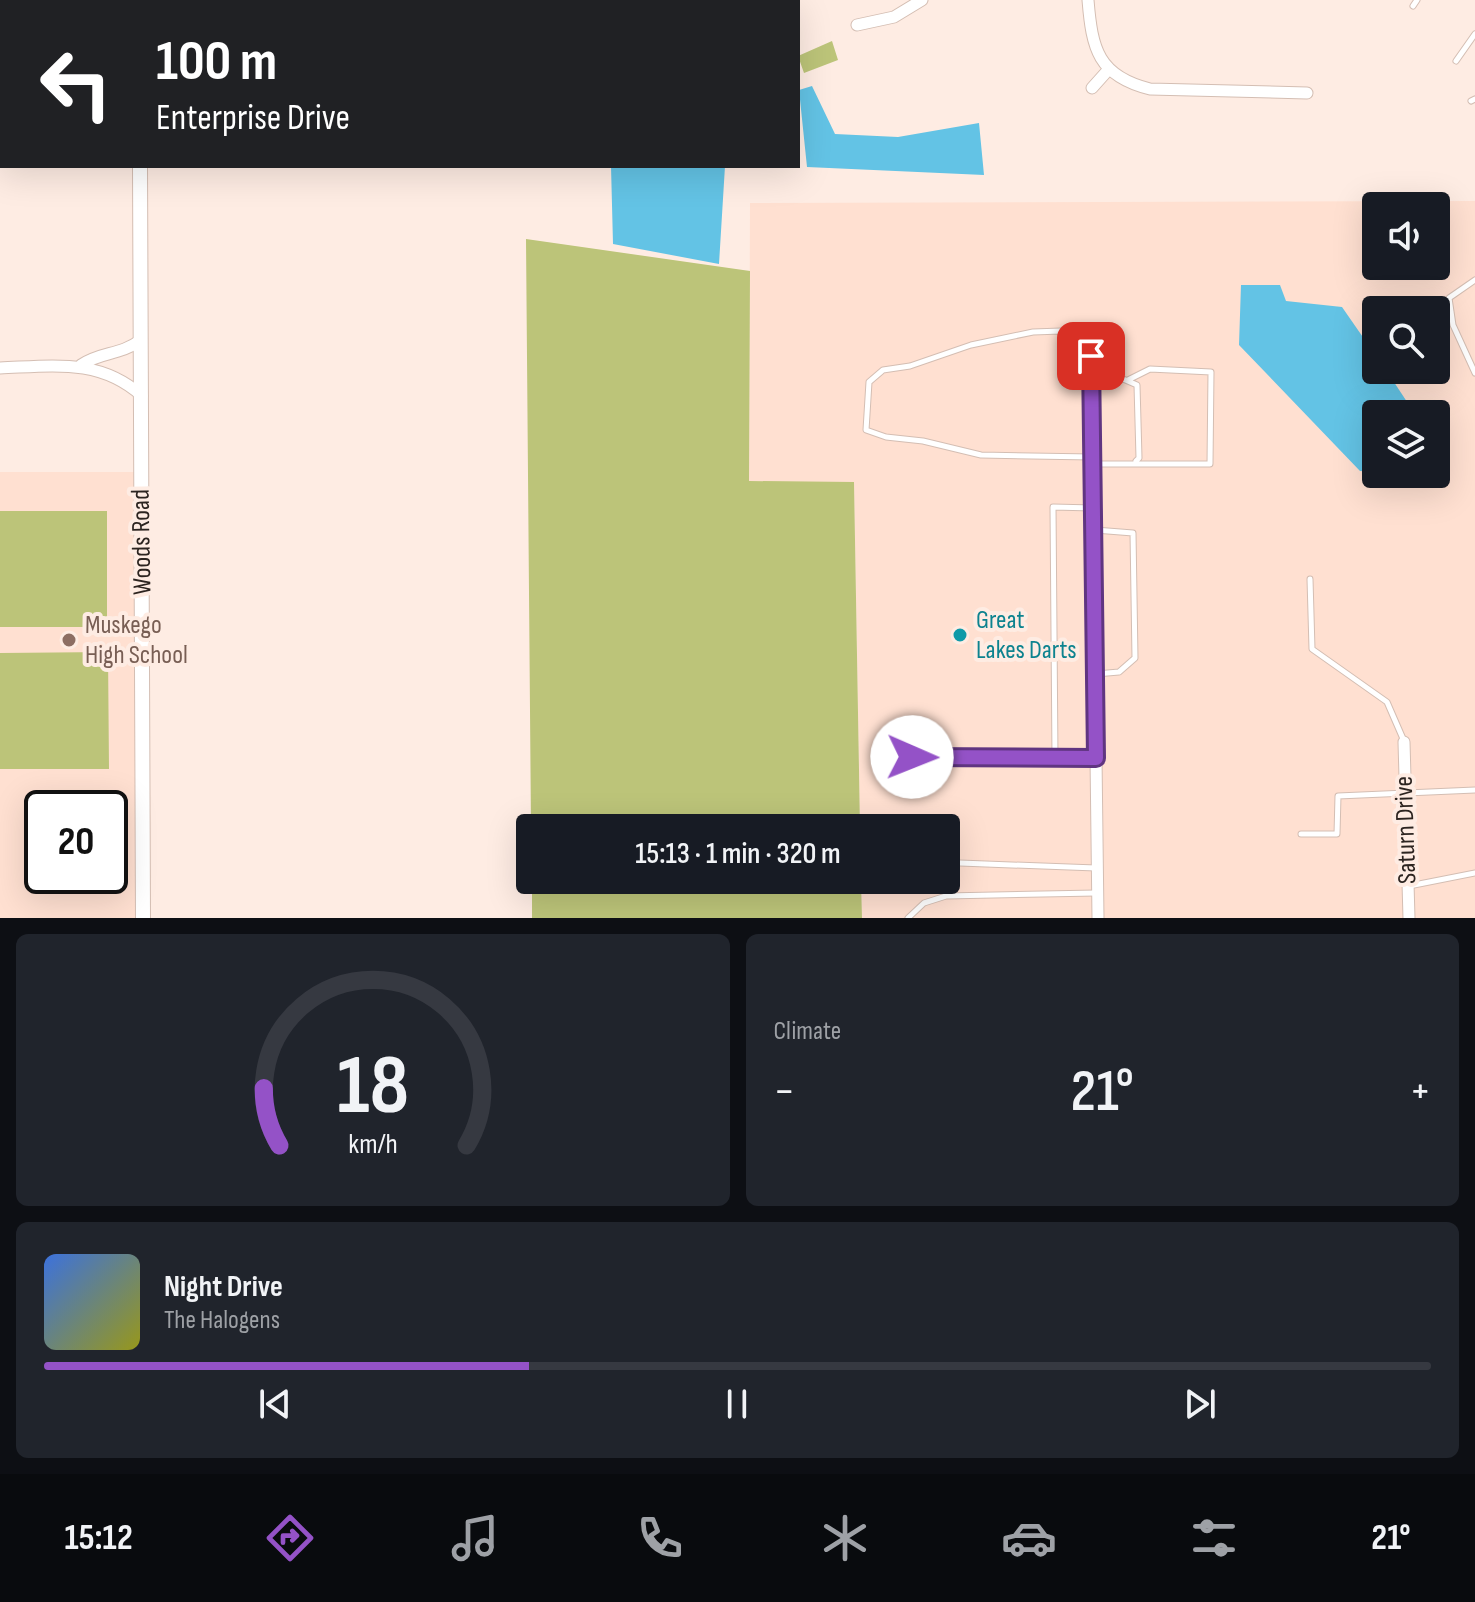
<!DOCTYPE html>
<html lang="en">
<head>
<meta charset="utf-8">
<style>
	:root { --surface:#171b24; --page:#20242c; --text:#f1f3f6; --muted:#9ea1a6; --line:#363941; --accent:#9452c7 }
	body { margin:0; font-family:"Sofia Sans Condensed",sans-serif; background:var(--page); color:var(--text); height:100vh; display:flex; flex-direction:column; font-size:30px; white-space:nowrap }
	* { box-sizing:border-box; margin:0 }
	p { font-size:26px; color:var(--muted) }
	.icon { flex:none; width:44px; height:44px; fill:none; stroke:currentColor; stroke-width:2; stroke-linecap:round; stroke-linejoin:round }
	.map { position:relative; height:918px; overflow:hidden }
	.panel { display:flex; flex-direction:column; gap:16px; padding:16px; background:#0d0f14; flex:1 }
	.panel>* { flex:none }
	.banner { position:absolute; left:0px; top:0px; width:800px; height:168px; box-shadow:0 8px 32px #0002; background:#202124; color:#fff; overflow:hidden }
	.buttons { position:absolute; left:1362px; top:192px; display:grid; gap:16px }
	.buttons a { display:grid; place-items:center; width:88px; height:88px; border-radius:8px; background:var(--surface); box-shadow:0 8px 32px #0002; font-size:40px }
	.speed { position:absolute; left:24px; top:790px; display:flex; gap:16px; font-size:40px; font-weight:700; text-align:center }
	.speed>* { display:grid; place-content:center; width:104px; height:104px; border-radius:50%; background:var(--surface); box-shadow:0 8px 32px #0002; line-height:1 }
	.speed .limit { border:4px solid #111; border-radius:12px; background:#fff; color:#111 }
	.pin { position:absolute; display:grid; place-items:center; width:68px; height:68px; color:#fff; margin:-34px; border-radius:16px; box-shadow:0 4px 12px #0006 }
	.me { position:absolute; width:88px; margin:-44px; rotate:91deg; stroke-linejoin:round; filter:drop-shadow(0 0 6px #0008) }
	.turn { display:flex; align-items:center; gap:28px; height:168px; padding:0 24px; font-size:36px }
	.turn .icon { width:104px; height:104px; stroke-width:2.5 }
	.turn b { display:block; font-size:56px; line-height:68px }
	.big { font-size:60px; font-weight:600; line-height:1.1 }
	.panel .card { flex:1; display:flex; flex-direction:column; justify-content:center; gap:12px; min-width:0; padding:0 28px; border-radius:12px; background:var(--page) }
	.panel .dial { align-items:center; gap:0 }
	.dial svg { height:208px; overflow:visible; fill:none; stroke:var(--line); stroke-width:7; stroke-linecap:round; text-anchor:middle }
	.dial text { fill:var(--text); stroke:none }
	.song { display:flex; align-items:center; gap:24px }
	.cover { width:96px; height:96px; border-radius:12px; background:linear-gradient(135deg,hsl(220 70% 55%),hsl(60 70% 35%)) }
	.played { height:8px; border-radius:4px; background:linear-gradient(90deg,var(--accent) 35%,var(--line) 35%) }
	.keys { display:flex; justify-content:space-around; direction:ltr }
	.heat { display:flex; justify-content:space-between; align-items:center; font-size:44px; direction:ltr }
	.panel .tiles { flex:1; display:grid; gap:16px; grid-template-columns:1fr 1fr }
	.card:last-child { grid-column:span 2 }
	.trip { position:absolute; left:516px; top:814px; width:444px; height:80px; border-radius:8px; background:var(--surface); box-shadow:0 8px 32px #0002; font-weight:600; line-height:80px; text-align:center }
	.tab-bar { display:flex; height:128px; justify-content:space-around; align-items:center; background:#090b0e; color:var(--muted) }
	.tab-bar .icon { width:56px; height:56px }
	.tab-bar .active { color:var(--accent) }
	.tab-bar b { font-size:36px; color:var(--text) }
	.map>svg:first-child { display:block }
	.built { fill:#ffe0d1; fill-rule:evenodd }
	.green { fill:#bcc479 }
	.water { fill:#63c3e5 }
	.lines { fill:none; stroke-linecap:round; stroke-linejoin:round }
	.service-casing { stroke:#d4beb3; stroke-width:7 }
	.minor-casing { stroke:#d4beb3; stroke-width:13 }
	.tertiary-casing { stroke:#d4beb3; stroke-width:16 }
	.service { stroke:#fff; stroke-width:5 }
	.minor { stroke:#fff; stroke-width:11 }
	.tertiary { stroke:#fff; stroke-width:14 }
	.route-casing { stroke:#603581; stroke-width:20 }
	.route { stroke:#9452c7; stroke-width:14 }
	.culture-dot { fill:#0f9aa8; stroke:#feece3; stroke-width:3 }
	.education-dot { fill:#8d6e63; stroke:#feece3; stroke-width:3 }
	.labels { text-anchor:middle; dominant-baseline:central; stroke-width:8; stroke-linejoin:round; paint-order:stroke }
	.street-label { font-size:26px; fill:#2c2420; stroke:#feece3 }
	.culture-label { font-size:26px; fill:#0d838f; stroke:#feece3; text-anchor:start }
	.education-label { font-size:26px; fill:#785e54; stroke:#feece3; text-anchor:start }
</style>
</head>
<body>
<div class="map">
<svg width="1475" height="918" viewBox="0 0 1475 918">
	<rect width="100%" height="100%" fill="#feece3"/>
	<path class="built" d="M 1475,201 L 1475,918 L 862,918 L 861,880 L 946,880 L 946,828 L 860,828 L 854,482 L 749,482 L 750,203 ZM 1376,206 L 1436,206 L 1436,266 L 1376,266 ZM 1376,310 L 1436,310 L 1436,370 L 1376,370 ZM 1376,414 L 1436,414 L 1436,474 L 1376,474 Z
		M 0,472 L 137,472 L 137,918 L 0,918 ZM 42,808 L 110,808 L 110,876 L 42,876 Z"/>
	<path class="green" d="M 832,41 L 838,60 L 804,73 L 798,56 Z
		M 526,239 L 750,271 L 749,481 L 854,482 L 860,828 L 531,828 Z
		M 0,511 L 107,511 L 107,627 L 0,627 Z
		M 108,652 L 109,769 L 0,769 L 0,653 Z
		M 532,880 L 861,880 L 862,918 L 532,918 Z"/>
	<path class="water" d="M 812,86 L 835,134 L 898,137 L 979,123 L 984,175 L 807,167 L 799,90 Z
		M 611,166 L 725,166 L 719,264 L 613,244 Z
		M 1241,285 L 1280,285 L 1286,301 L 1342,307 L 1376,356 L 1376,370 L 1386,370 L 1415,414 L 1376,414 L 1376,472 L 1360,471 L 1239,345 Z"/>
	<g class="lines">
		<g class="service-casing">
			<path id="service" d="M 1413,6 L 1417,0
				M 1456,61 L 1475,34
				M 1471,101 L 1475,99
				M 1475,280 L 1449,298 L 1453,325 L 1475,373
				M 1090,355 L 1079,342 L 1061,331 L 1033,332 L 971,345 L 910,366 L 883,370 L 869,382 L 866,430 L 886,437 L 923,441 L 981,455 L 1092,457
				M 1093,366 L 1137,385 L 1139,458 L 1136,461
				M 1094,464 L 1210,464 L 1211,372 L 1150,369 L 1128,380
				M 1093,508 L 1053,507 L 1055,758 L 1096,758
				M 1095,530 L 1133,533 L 1135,658 L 1119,672 L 1096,674
				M 1310,579 L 1312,649 L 1387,702 L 1404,741
				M 912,757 L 1055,758
				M 1301,834 L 1337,834 L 1338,796 L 1475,790
				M 960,863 L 1096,868
				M 1409,886 L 1475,873
				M 908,918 L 924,903 L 946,896 L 1096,893"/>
		</g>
		<g class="minor-casing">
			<path id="minor" d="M 1088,0 C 1092,49 1098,76 1150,89 L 1307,93
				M 857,25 L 894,17 L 922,0
				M 1092,88 L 1109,69
				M 1091,356 L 1098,918
				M 81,365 C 102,351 119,356 141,340
				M 0,368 C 53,366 100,358 142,396
				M 1404,742 L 1409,918"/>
		</g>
		<g class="tertiary-casing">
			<path id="tertiary" d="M 140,2 L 140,0
				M 140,166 L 143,918"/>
		</g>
		<use href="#service" class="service"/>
		<use href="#minor" class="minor"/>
		<use href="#tertiary" class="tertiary"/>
	</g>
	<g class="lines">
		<g class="route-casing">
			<path id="route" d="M 912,757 L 1096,758 L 1091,356"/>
		</g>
		<use href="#route" class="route"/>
	</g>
	<circle class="culture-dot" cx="960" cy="635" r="8"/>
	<circle class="education-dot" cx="69" cy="640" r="8"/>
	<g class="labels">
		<g class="street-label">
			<text transform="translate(142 542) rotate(-91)">Woods Road</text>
			<text transform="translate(1406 830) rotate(-92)">Saturn Drive</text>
		</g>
		<g class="culture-label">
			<text x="976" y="620">Great<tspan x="976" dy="30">Lakes Darts</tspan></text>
		</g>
		<g class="education-label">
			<text x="85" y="625">Muskego<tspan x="85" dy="30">High School</tspan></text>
		</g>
	</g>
</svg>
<div class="buttons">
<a><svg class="icon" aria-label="sound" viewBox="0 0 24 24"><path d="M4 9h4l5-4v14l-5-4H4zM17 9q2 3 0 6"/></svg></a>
<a><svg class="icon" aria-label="search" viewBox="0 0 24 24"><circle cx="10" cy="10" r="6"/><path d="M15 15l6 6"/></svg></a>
<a><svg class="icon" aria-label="layers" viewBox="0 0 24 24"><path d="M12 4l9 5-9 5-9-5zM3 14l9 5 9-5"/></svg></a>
</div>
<div class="speed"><div class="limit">20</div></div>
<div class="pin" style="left:1091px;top:356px;background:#d93025"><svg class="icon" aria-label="arrive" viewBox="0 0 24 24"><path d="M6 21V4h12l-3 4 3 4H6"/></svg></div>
<svg class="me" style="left:912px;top:757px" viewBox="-20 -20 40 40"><circle r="19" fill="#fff"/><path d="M0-13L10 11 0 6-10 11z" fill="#9452c7"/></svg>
<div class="trip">15:13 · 1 min · 320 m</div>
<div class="banner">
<div class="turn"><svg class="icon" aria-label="left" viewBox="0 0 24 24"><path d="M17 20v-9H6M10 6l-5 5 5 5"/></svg><div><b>100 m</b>Enterprise Drive</div></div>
</div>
</div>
<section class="panel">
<div class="tiles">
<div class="card dial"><svg viewBox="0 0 100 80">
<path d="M14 69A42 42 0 1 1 86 69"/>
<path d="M14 69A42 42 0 0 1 8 47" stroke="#9452c7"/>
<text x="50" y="56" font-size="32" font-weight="700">18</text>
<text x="50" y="72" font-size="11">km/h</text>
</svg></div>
<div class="card"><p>Climate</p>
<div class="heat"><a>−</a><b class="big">21°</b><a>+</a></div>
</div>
<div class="card">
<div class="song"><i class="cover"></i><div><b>Night Drive</b><p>The Halogens</p></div></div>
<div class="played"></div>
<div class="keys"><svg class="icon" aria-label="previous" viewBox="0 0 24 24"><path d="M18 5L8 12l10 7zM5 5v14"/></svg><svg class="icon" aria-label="pause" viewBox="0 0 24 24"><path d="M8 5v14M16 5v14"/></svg><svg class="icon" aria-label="next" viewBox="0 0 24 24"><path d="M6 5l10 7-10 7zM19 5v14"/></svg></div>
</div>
</div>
</section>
<nav class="tab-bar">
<b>15:12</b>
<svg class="icon active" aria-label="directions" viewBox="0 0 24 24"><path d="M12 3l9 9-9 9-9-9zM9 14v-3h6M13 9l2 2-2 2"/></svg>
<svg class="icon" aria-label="music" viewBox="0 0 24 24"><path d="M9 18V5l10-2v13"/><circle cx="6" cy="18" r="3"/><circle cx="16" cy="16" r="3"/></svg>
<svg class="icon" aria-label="phone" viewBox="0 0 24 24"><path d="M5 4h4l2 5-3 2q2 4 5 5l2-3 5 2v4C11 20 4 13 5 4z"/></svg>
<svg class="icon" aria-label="climate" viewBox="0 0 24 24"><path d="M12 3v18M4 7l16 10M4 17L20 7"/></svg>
<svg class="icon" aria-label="car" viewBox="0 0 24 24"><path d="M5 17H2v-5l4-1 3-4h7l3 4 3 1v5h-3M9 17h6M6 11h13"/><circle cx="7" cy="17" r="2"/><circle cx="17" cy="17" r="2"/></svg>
<svg class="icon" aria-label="filters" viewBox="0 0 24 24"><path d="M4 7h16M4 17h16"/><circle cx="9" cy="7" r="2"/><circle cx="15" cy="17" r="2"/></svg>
<b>21°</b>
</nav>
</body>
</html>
